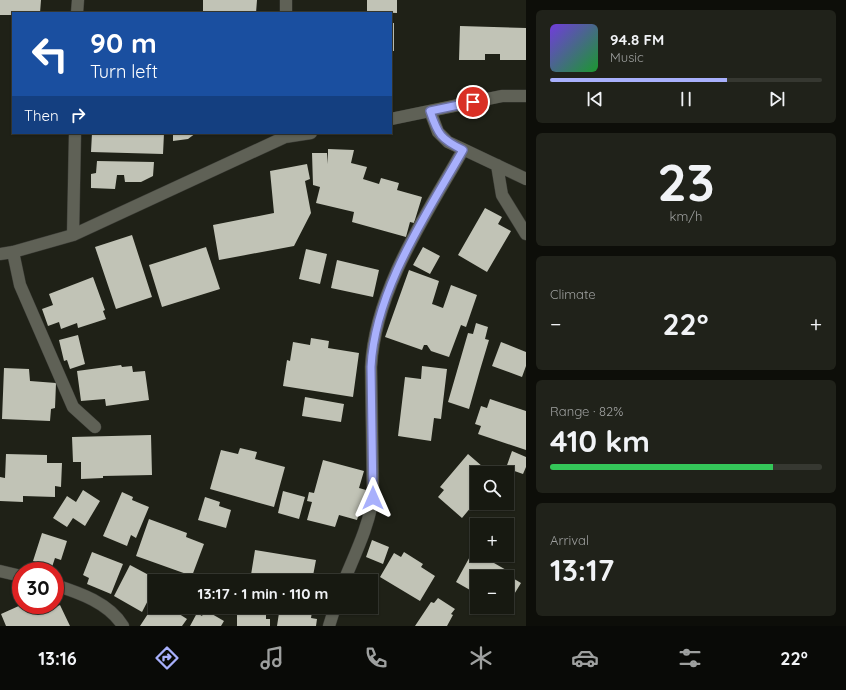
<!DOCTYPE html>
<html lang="en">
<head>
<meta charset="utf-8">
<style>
	:root { --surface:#171911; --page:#20221a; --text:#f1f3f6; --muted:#9ea09f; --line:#363831; --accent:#a8b0fc }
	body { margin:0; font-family:Quicksand,sans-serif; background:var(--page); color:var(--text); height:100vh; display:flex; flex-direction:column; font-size:15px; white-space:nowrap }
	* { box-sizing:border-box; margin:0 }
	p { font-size:13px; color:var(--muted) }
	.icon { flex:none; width:22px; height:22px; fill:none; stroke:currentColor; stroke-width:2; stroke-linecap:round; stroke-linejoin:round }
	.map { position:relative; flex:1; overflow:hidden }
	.sheet { display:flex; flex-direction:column; gap:10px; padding:10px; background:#0d0e09; width:320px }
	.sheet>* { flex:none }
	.hud { position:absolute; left:12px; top:12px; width:380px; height:122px; border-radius:0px; box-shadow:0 1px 3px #0004,0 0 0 1px var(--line); background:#1a4fa0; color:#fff; overflow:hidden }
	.tools { position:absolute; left:470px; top:466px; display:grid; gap:8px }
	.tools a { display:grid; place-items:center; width:44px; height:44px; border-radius:0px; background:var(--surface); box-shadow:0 1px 3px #0004,0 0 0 1px var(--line); font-size:20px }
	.speed { position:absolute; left:12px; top:562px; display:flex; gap:8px; font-size:20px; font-weight:700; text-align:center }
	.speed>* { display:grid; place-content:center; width:52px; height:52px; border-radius:50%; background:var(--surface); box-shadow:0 1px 3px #0004,0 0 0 1px var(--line); line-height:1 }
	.speed .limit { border:6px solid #d22; background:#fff; color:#111 }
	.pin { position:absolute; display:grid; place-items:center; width:34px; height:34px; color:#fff; margin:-17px; border:2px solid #fff; border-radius:50%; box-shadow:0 1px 4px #0007 }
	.me { position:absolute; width:44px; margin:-22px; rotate:0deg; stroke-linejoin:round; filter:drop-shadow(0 0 3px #0008) }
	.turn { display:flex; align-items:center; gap:14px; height:84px; padding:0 12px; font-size:18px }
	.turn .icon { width:52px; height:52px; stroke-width:2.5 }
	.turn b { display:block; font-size:28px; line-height:34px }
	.then { display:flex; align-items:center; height:38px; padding:0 12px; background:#0003; gap:8px; font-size:15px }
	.big { font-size:30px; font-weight:800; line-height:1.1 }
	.sheet .widget { flex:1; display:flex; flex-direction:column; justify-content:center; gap:6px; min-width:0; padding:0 14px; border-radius:6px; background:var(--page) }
	.sheet .dial { align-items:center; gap:0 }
	.dial b { font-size:52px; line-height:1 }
	.song { display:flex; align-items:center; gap:12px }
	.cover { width:48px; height:48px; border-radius:6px; background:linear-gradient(135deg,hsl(260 70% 55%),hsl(130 70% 35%)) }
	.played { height:4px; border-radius:2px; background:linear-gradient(90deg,var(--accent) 65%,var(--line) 65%) }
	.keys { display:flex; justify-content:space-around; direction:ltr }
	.heat { display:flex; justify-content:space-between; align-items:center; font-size:22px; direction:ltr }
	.charge { height:6px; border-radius:3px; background:linear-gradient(90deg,#34c759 82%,var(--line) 0) }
	.trip { position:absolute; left:148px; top:574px; width:230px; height:40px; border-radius:0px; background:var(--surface); box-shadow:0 1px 3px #0004,0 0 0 1px var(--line); font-weight:800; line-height:40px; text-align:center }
	.tab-bar { display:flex; height:64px; justify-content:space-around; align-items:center; background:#090a07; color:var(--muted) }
	.tab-bar .icon { width:28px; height:28px }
	.tab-bar .on { color:var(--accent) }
	.tab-bar b { font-size:18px; color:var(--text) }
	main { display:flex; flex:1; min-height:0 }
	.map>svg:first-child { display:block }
	.building { fill:#c1c3b6 }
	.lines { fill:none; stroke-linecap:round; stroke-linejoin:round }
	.minor-casing { stroke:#3b3c36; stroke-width:13 }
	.minor { stroke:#5f6156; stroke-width:12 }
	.route-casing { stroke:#6d72a4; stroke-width:10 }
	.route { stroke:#a8b0fc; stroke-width:7 }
</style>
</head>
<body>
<main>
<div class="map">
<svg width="526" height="626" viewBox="0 0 526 626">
	<rect width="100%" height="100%" fill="#1f2117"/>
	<path class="building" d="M 0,0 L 41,0 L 40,13 L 13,13 L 13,15 L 0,15 Z
		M 203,0 L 257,0 L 256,13 L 203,13 Z
		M 367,0 L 397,0 L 397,13 L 367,12 Z
		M 391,23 L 394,23 L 394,51 L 391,51 Z
		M 460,26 L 526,28 L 526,60 L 500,60 L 500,54 L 485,54 L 485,60 L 459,60 Z
		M 92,133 L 164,133 L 163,154 L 91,152 Z
		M 173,133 L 196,133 L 188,139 L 173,141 Z
		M 328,149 L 354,150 L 351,163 L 367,167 L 363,179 L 379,184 L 381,178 L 399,183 L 397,190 L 422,197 L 414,223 L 410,222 L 406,237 L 352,222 L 354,212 L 316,203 L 320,187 L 313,185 L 312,153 L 327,153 L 328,164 Z
		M 97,161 L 154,162 L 153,176 L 141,182 L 125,182 L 124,175 L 117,175 L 115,189 L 91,188 L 91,174 L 96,173 Z
		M 307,164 L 310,179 L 305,181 L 311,213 L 294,246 L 219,260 L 213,225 L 274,213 L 270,171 Z
		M 485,208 L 502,217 L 498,224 L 511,231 L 487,272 L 458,255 Z
		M 132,235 L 152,297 L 116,309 L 95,247 Z
		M 206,247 L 220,289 L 162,307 L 149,265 Z
		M 423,247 L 440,256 L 430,274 L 413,265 Z
		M 306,249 L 327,254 L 320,284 L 299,279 Z
		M 337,260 L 379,270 L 373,297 L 331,288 Z
		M 409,270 L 439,281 L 432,304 L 435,305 L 443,308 L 451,285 L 477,295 L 466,327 L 461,325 L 449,357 L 431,351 L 427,345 L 424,345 L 422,350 L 385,337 Z
		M 93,277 L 105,310 L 103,311 L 106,319 L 78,328 L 77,323 L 61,329 L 59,322 L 48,326 L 42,309 L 53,305 L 49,294 Z
		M 476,323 L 488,327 L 485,339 L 489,340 L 480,370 L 466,366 L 480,370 L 469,409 L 448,402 L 468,333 L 473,334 Z
		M 78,335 L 85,364 L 70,369 L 67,360 L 64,361 L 59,340 Z
		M 311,338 L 329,341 L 328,348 L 359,353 L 353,397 L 283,386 L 287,360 L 290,361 L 293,342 L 310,345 Z
		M 501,342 L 526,352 L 526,366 L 522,377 L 492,366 Z
		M 121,365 L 122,367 L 132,366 L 133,372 L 145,371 L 149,400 L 106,406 L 105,399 L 81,401 L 77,371 Z
		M 422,366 L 447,369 L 441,419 L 434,418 L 431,441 L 398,436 L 405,377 L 421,379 Z
		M 4,368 L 29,369 L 30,381 L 56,383 L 55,408 L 51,409 L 50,421 L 2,419 Z
		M 305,397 L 344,404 L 341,422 L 302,416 Z
		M 490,399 L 526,411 L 526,450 L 478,434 L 481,426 L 475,424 L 481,406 L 487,408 Z
		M 151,435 L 152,475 L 103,476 L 103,478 L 81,479 L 81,462 L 73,462 L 72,437 Z
		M 240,448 L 257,452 L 255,459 L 285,467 L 274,507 L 210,489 L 221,450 L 238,454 Z
		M 512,451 L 526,457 L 526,467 L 523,474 L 506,468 Z
		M 6,454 L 47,455 L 47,463 L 62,463 L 61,487 L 55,486 L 55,497 L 23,496 L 23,502 L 0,501 L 0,477 L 5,478 Z
		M 468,454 L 490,473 L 477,473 L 477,500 L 462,518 L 438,497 L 444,490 L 440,487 Z
		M 323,460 L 364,471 L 359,488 L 366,490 L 357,520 L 339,515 L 335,527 L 307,520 L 312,502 L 307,501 L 309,492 L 314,493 Z
		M 83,490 L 100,501 L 85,526 L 73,518 L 67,527 L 53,518 L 67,496 L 76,502 Z
		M 283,491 L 305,497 L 299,519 L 278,513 Z
		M 122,492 L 133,497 L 132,500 L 149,507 L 136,538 L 131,535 L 127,546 L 103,536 Z
		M 205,497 L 220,502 L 219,506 L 231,510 L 226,528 L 198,520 Z
		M 149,519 L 187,533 L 186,537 L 204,544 L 192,576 L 136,556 Z
		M 42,533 L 67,541 L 61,560 L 55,558 L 52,567 L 33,561 Z
		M 372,540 L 389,547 L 383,564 L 366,557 Z
		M 255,550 L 316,560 L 312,581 L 250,581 Z
		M 473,551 L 477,553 L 477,555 L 480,555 L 508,571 L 506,574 L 521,583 L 507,606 L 507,577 L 477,577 L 477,594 L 456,582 Z
		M 92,552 L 123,564 L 111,594 L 87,584 L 89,578 L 83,575 Z
		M 404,552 L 423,564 L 421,567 L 435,576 L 420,601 L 380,577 L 394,553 L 401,557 Z
		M 130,565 L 160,581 L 155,581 L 155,587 L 142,612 L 114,596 Z
		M 438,598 L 455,609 L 451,614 L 453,615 L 447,626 L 415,626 L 431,602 L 434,603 Z
		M 155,603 L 155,607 L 175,607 L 173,610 L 187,619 L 182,626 L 140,626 Z
		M 21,605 L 24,605 L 27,612 L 37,607 L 41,614 L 60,605 L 70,626 L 6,626 L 1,614 Z
		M 291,608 L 312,612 L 311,618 L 317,619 L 316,626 L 277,626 L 279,613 L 290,615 Z
		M 205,610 L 224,621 L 221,626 L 190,626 L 197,613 L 202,616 Z
		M 244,610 L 266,611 L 266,619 L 270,619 L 270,626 L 237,626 L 237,614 L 244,614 Z"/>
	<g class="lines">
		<g class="minor-casing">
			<path id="minor" d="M 77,13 L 78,0
				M 286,13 L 286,0
				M 430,111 L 438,132 L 448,142 L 526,179
				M 391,119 L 502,96 L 526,96
				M 497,165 L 502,195 L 526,234
				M 73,235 L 75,133
				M 13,252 L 20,285 L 73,407 L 95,427
				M 0,254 L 13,252 L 73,235 L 285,137 L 311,133
				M 0,571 L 21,576
				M 344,581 C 355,554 369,526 373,497 L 371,367 C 375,290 426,215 463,150
				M 55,585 C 80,593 109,603 123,626
				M 329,626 L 335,607"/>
		</g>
		<use href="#minor" class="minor"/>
	</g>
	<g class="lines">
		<g class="route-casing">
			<path id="route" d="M 373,498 L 371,367 C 375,290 426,215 463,150 C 441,139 438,135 430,111 L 473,102"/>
		</g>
		<use href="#route" class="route"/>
	</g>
</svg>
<div class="tools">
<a><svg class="icon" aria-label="search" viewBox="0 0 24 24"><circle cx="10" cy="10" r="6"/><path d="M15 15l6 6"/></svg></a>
<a>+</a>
<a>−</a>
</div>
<div class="speed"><div class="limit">30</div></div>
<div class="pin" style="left:473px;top:102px;background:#d93025"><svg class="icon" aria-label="arrive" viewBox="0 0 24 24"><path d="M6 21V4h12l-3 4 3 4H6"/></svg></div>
<svg class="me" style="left:373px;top:498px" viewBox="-20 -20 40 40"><path d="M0-17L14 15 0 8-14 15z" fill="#a8b0fc" stroke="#fff" stroke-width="4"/></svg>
<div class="trip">13:17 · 1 min · 110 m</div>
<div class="hud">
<div class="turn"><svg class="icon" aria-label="left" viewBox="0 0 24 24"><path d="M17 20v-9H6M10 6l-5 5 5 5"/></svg><div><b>90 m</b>Turn left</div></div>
<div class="then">Then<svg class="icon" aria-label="right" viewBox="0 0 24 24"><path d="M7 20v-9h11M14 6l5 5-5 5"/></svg></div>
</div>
</div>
<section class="sheet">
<div class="widget">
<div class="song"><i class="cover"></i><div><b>94.8 FM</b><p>Music</p></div></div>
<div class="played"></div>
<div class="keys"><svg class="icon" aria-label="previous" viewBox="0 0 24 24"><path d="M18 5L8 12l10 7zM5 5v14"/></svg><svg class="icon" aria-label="pause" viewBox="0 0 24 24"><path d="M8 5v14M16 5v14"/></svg><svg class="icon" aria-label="next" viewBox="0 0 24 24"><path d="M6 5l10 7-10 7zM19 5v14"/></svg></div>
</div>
<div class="widget dial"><b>23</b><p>km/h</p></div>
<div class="widget"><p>Climate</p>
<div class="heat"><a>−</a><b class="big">22°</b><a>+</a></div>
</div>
<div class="widget"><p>Range · 82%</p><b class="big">410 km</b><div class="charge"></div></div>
<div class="widget"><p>Arrival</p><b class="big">13:17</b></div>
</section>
</main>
<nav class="tab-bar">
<b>13:16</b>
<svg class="icon on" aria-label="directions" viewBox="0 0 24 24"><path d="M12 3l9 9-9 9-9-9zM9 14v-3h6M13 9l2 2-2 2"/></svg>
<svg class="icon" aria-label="music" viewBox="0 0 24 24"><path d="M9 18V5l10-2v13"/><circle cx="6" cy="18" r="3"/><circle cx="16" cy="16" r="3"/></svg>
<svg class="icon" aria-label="phone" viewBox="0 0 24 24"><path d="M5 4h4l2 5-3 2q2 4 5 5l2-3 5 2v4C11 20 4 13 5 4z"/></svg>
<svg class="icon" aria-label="climate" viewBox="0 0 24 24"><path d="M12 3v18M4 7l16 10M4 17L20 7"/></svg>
<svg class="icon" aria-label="car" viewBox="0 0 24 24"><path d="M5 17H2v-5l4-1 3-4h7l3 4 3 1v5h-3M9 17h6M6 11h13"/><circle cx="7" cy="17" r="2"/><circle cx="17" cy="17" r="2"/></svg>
<svg class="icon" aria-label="filters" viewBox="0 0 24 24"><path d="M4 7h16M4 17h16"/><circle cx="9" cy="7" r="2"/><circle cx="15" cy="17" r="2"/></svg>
<b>22°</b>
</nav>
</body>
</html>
